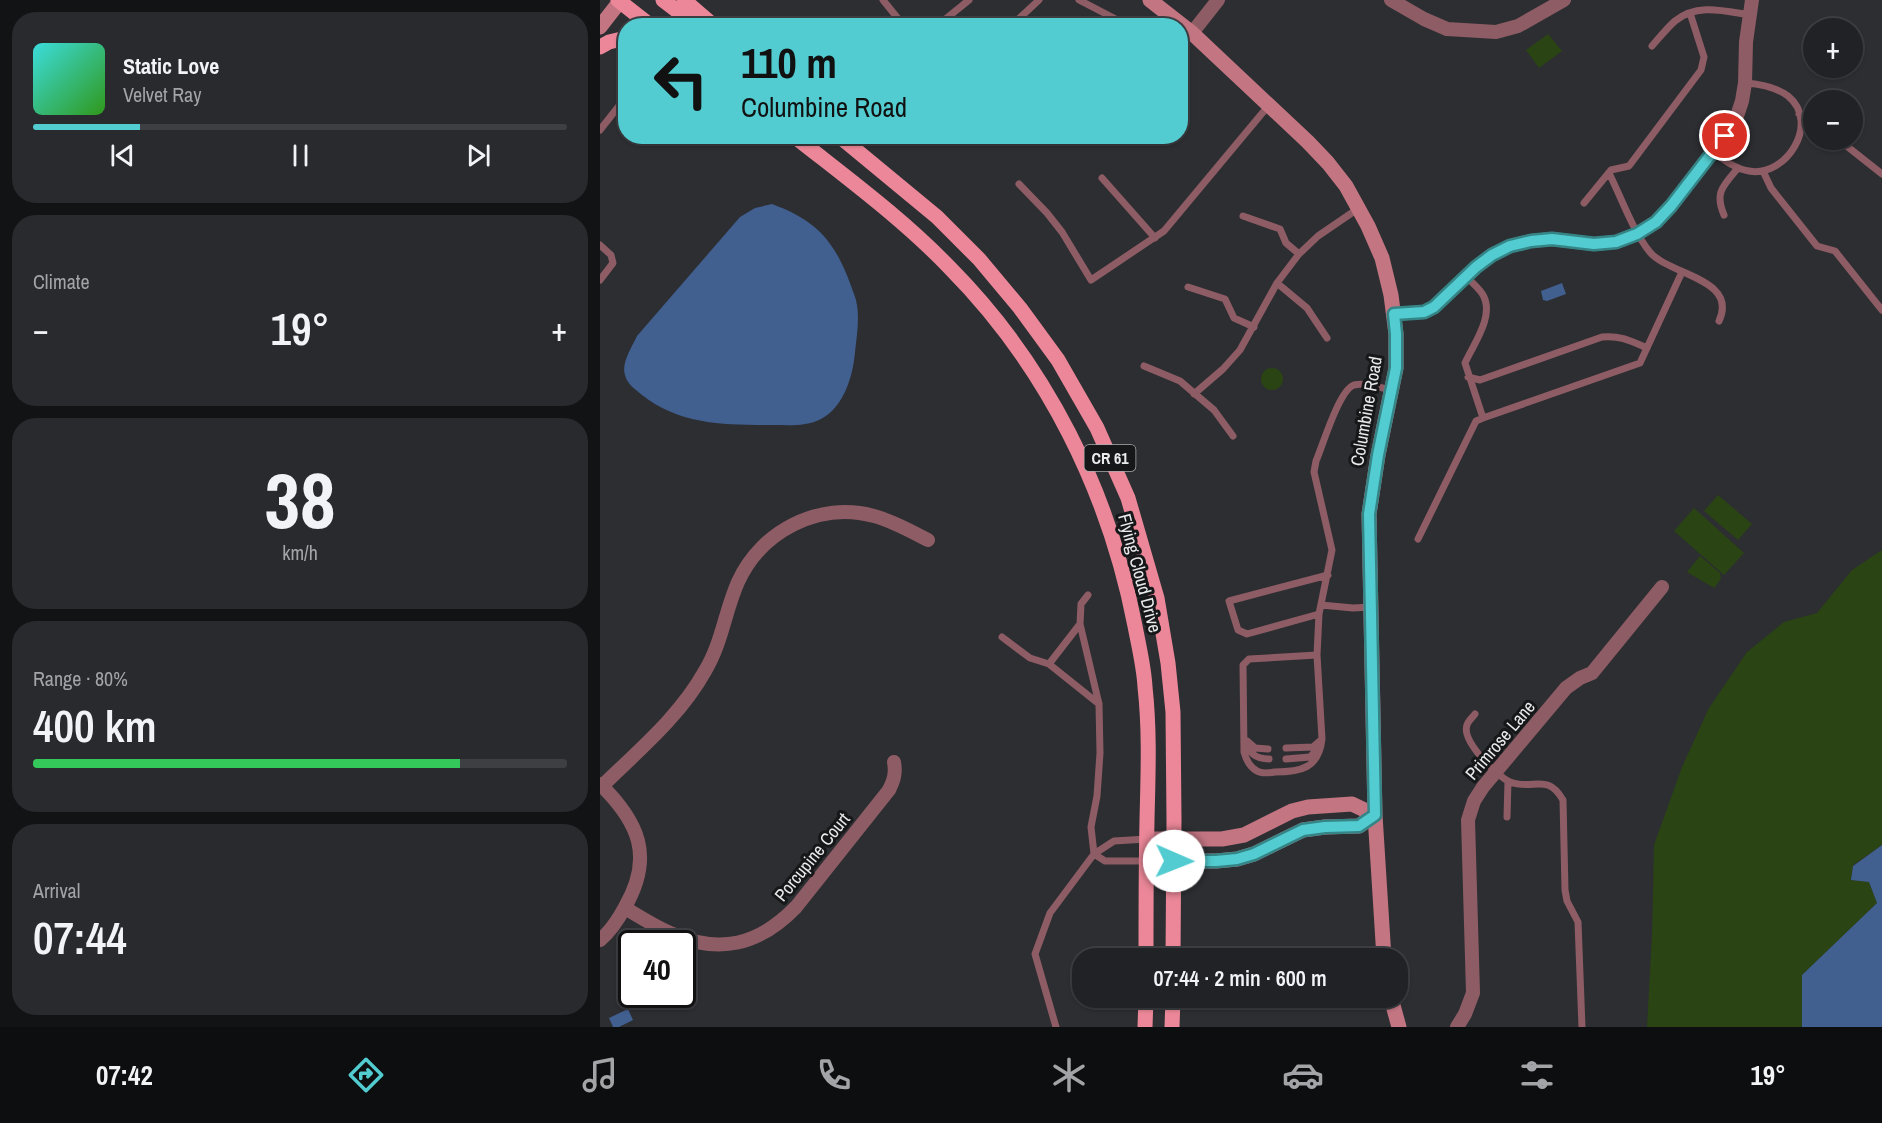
<!DOCTYPE html>
<html lang="en">
<head>
<meta charset="utf-8">
<style>
	:root { --surface:#212226; --page:#292a2e; --text:#f1f3f6; --muted:#a2a4a7; --line:#3e3f43; --accent:#52ccd0 }
	body { margin:0; font-family:"Archivo Narrow",sans-serif; background:var(--page); color:var(--text); height:100vh; display:flex; flex-direction:column; font-size:22px; white-space:nowrap }
	* { box-sizing:border-box; margin:0 }
	p { font-size:20px; color:var(--muted) }
	.icon { flex:none; width:33px; height:33px; fill:none; stroke:currentColor; stroke-width:2; stroke-linecap:round; stroke-linejoin:round }
	.map { position:relative; flex:1; overflow:hidden }
	.details { display:flex; flex-direction:column; gap:12px; padding:12px; background:#121315; width:600px }
	.details>* { flex:none }
	.guide { position:absolute; left:18px; top:18px; width:570px; height:126px; border-radius:24px; box-shadow:0 2px 4px #0004,0 0 0 2px var(--line); background:#52ccd0; color:#111; overflow:hidden }
	.tools { position:absolute; left:1203px; top:18px; display:grid; gap:12px }
	.tools a { display:grid; place-items:center; width:60px; height:60px; border-radius:50%; background:var(--surface); box-shadow:0 2px 4px #0004,0 0 0 2px var(--line); font-size:30px }
	.speed { position:absolute; left:18px; top:930px; display:flex; gap:12px; font-size:30px; font-weight:700; text-align:center }
	.speed>* { display:grid; place-content:center; width:78px; height:78px; border-radius:50%; background:var(--surface); box-shadow:0 2px 4px #0004,0 0 0 2px var(--line); line-height:1 }
	.speed .limit { border:3px solid #111; border-radius:9px; background:#fff; color:#111 }
	.pin { position:absolute; display:grid; place-items:center; width:51px; height:51px; color:#fff; margin:-26px; border:3px solid #fff; border-radius:50%; box-shadow:0 2px 6px #0007 }
	.me { position:absolute; width:66px; margin:-33px; rotate:91deg; stroke-linejoin:round; filter:drop-shadow(0 0 4px #0008) }
	.turn { display:flex; align-items:center; gap:21px; height:126px; padding:0 24px; font-size:27px }
	.turn .icon { width:78px; height:78px; stroke-width:2.5 }
	.turn b { display:block; font-size:42px; line-height:51px }
	.big { font-size:45px; font-weight:600; line-height:1.1 }
	.details .tile { flex:1; display:flex; flex-direction:column; justify-content:center; gap:9px; min-width:0; padding:0 21px; border-radius:24px; background:var(--page) }
	.details .dial { align-items:center; gap:0 }
	.dial b { font-size:78px; line-height:1 }
	.song { display:flex; align-items:center; gap:18px }
	.cover { width:72px; height:72px; border-radius:9px; background:linear-gradient(135deg,hsl(180 70% 55%),hsl(110 70% 35%)) }
	.played { height:6px; border-radius:3px; background:linear-gradient(90deg,var(--accent) 20%,var(--line) 20%) }
	.keys { display:flex; justify-content:space-around; direction:ltr }
	.heat { display:flex; justify-content:space-between; align-items:center; font-size:33px; direction:ltr }
	.charge { height:9px; border-radius:4px; background:linear-gradient(90deg,#34c759 80%,var(--line) 0) }
	.trip { position:absolute; left:472px; top:948px; width:336px; height:60px; border-radius:24px; background:var(--surface); box-shadow:0 2px 4px #0004,0 0 0 2px var(--line); font-weight:600; line-height:60px; text-align:center }
	.tabs { display:flex; height:96px; justify-content:space-around; align-items:center; background:#0d0e0f; color:var(--muted) }
	.tabs .icon { width:42px; height:42px }
	.tabs .selected { color:var(--accent) }
	.tabs b { font-size:27px; color:var(--text) }
	main { display:flex; flex:1; min-height:0 }
	.map>svg:first-child { display:block }
	.green { fill:#2b4413 }
	.water { fill:#415f8f }
	.lines { fill:none; stroke-linecap:round; stroke-linejoin:round }
	.lane { stroke:#8e5c64; stroke-width:7 }
	.street { stroke:#8e5c64; stroke-width:14 }
	.secondary { stroke:#c37582; stroke-width:15 }
	.primary { stroke:#eb8798; stroke-width:15 }
	.route-casing { stroke:#358587; stroke-width:15 }
	.route { stroke:#52ccd0; stroke-width:10 }
	.labels { text-anchor:middle; dominant-baseline:central; stroke-width:6; stroke-linejoin:round; paint-order:stroke }
	.shield { fill:#161718; stroke:#a9abac; stroke-width:1.5 }
	.shield-label { font-size:16px; font-weight:bold; fill:#e8eaec }
	.street-label { font-size:18px; fill:#e8eaec; stroke:#161718 }
</style>
</head>
<body>
<main>
<section class="details">
<div class="tile">
<div class="song"><i class="cover"></i><div><b>Static Love</b><p>Velvet Ray</p></div></div>
<div class="played"></div>
<div class="keys"><svg class="icon" aria-label="previous" viewBox="0 0 24 24"><path d="M18 5L8 12l10 7zM5 5v14"/></svg><svg class="icon" aria-label="pause" viewBox="0 0 24 24"><path d="M8 5v14M16 5v14"/></svg><svg class="icon" aria-label="next" viewBox="0 0 24 24"><path d="M6 5l10 7-10 7zM19 5v14"/></svg></div>
</div>
<div class="tile"><p>Climate</p>
<div class="heat"><a>−</a><b class="big">19°</b><a>+</a></div>
</div>
<div class="tile dial"><b>38</b><p>km/h</p></div>
<div class="tile"><p>Range · 80%</p><b class="big">400 km</b><div class="charge"></div></div>
<div class="tile"><p>Arrival</p><b class="big">07:44</b></div>
</section>
<div class="map">
<svg width="1282" height="1027" viewBox="0 0 1282 1027">
	<rect width="100%" height="100%" fill="#2c2e32"/>
	<path class="green" d="M 948,34 L 962,51 L 939,68 L 926,50 Z
		M661 379a11 11 0 1 1 22 0a11 11 0 1 1-22 0Z
		M 1118,495 L 1152,524 L 1138,540 L 1104,511 Z
		M 1094,508 L 1144,553 L 1124,575 L 1074,531 Z
		M 1282,550 L 1282,845 L 1253,865 L 1251,880 L 1269,882 L 1277,903 L 1202,975 L 1202,1027 L 1047,1027 L 1052,935 L 1054,845 L 1082,767 L 1109,708 L 1147,652 L 1184,622 L 1217,613 L 1252,570 Z
		M 1100,556 L 1120,573 L 1121,579 L 1114,588 L 1087,572 Z"/>
	<path class="water" d="M 172,204 C 221,222 237,245 254,294 C 261,311 257,334 255,352 C 253,376 244,407 221,419 C 206,427 188,425 172,425 C 125,425 80,425 42,395 C 35,389 27,384 25,375 C 21,363 32,347 37,336 L 140,217 L 155,208 Z
		M 962,283 L 966,294 L 947,301 L 943,300 L 941,291 Z
		M 1282,845 L 1282,1027 L 1202,1027 L 1202,975 L 1277,903 L 1269,882 L 1251,880 L 1253,866 Z
		M 28,1009 L 33,1020 L 19,1027 L 13,1027 L 9,1018 Z"/>
	<g class="lines">
		<path class="lane" d="M 283,0 L 304,26
			M 479,0 L 529,26
			M 337,26 L 369,0
			M 411,26 L 439,0
			M 580,45 L 592,33
			M 1052,46 C 1059,38 1067,28 1075,21 C 1097,3 1124,11 1150,15
			M 1199,114 L 1214,122
			M 0,130 L 26,97
			M 1239,140 L 1282,174
			M 1113,151 C 1124,160 1135,169 1149,171 C 1186,178 1221,123 1188,96 C 1176,87 1160,84 1145,83
			M 1163,171 L 1171,188 L 1217,246 L 1235,251 L 1282,310
			M 1009,173 C 1021,197 1033,231 1049,251 C 1067,275 1139,278 1119,321
			M 502,178 L 555,238
			M 419,184 L 447,213 L 462,232 L 491,280 L 564,231 L 669,105
			M 984,203 L 1011,170 L 1029,166 L 1101,70 L 1104,57 L 1090,13
			M 1124,215 C 1114,192 1124,185 1138,168
			M 643,216 L 680,229 L 686,243 L 699,254
			M 0,245 L 11,255 L 13,263 L 0,280
			M 866,276 C 871,282 879,288 883,295 C 895,316 873,345 865,363 L 883,418 L 1040,363 L 1082,272
			M 677,283 L 707,308 L 727,338
			M 588,287 L 625,299 L 634,318 L 654,327
			M 544,366 L 580,381 L 614,410 L 633,436
			M 868,377 L 880,380 L 1002,337 C 1019,335 1031,341 1047,348
			M 594,394 L 623,369 L 640,350 L 677,283 L 699,254 L 718,236 L 759,208
			M 818,539 L 876,421 L 883,418
			M 721,605 L 753,608 L 771,607
			M 719,614 L 647,634 L 638,630 L 629,601 L 728,575
			M 480,624 L 481,604 L 488,595
			M 402,637 L 430,658 L 449,664
			M 717,655 L 649,659 L 643,665 L 644,752 C 646,759 649,767 657,771 C 662,774 669,773 675,772 C 701,772 719,768 722,739 L 717,655 L 719,614 L 732,550 L 714,472 L 716,461 C 723,445 739,390 754,385 C 765,382 781,388 792,390
			M 875,714 C 873,717 868,721 867,725 C 861,741 897,776 910,782 C 933,791 947,772 963,800 L 965,890 L 967,901 L 978,922 L 982,1027
			M 645,740 C 649,753 655,759 669,759
			M 647,741 L 655,748 L 668,749
			M 686,748 L 713,747 L 720,741
			M 686,759 L 710,757 L 719,747
			M 907,817 L 908,781
			M 494,854 L 491,827 L 497,796 L 500,753 L 499,704 L 480,624 L 449,664 L 499,704
			M 494,854 L 505,861 L 546,861
			M 456,1027 L 435,954 L 450,913 L 494,854 L 514,841 L 547,839"/>
		<path class="street" d="M 791,0 L 824,19 L 847,29 L 896,32 L 918,26 L 964,0
			M 592,33 L 618,0
			M 794,314 L 824,312 L 834,307 L 876,267 L 892,255 L 910,246 L 931,241 L 952,239 L 994,244 L 1016,242 L 1037,234 L 1056,222 L 1071,206 L 1125,136 L 1136,119 L 1142,101 L 1145,83 L 1146,42 L 1152,0
			M 0,784 C 39,822 54,857 25,907 C 18,920 11,931 0,940
			M 2,786 C 39,750 80,716 105,671 C 122,643 125,611 138,582 C 161,531 219,501 274,516 C 293,521 310,531 328,540
			M 25,908 C 40,917 54,926 70,933 C 120,955 159,945 196,907 L 289,790 C 294,780 296,773 294,762
			M 857,1027 L 865,1014 L 873,993 L 868,820 L 874,801 L 883,787 L 966,688 L 980,678 L 992,673 L 1062,587"/>
		<path class="secondary" d="M 550,0 L 592,33 L 708,142 L 728,163 L 746,186 L 768,226 L 782,258 L 791,295 L 796,334 L 796,368 L 778,455 L 769,514 L 775,815 L 784,958
			M 0,27 L 21,0
			M 547,839 L 622,839 L 644,835 L 692,811 L 708,807 L 752,804 L 775,815
			M 546,861 L 616,861 L 637,859 L 654,854 L 703,830 L 725,827 L 759,826 L 775,815
			M 791,998 L 799,1027"/>
		<path class="primary" d="M 18,0 L 51,26
			M 63,0 L 97,26
			M 84,0 L 114,26
			M 0,47 L 9,42 L 26,38
			M 194,136 C 247,178 303,219 350,268 C 447,366 509,492 535,626 C 539,647 544,667 545,687 C 550,732 548,776 547,820 C 546,866 546,913 546,958
			M 239,136 L 337,217 L 379,259 L 420,308 L 458,360 L 497,428 L 528,498 L 557,598 L 568,663 L 573,712 L 574,820 L 573,958
			M 545,1027 L 546,998
			M 572,1027 L 573,998"/>
	</g>
	<g class="lines">
		<g class="route-casing">
			<path id="route" d="M 574,861 L 616,861 L 637,859 L 654,854 L 703,830 L 725,827 L 759,826 L 775,815 L 769,514 L 778,455 L 796,368 L 796,334 L 794,314 L 824,312 L 834,307 L 876,267 L 892,255 L 910,246 L 931,241 L 952,239 L 994,244 L 1016,242 L 1037,234 L 1056,222 L 1071,206 L 1125,136"/>
		</g>
		<use href="#route" class="route"/>
	</g>
	<g class="labels">
		<rect class="shield" x="484.5" y="445" width="51" height="26" rx="4.5"/>
		<g class="shield-label">
			<text x="510" y="458">CR 61</text>
		</g>
		<g class="street-label">
			<text transform="translate(766 411) rotate(-80)">Columbine Road</text>
			<text transform="translate(540 573) rotate(75)">Flying Cloud Drive</text>
			<text transform="translate(900 740) rotate(-50)">Primrose Lane</text>
			<text transform="translate(212 857) rotate(-51)">Porcupine Court</text>
		</g>
	</g>
</svg>
<div class="tools">
<a>+</a>
<a>−</a>
</div>
<div class="speed"><div class="limit">40</div></div>
<div class="pin" style="left:1125px;top:136px;background:#d93025"><svg class="icon" aria-label="arrive" viewBox="0 0 24 24"><path d="M6 21V4h12l-3 4 3 4H6"/></svg></div>
<svg class="me" style="left:574px;top:861px" viewBox="-20 -20 40 40"><circle r="19" fill="#fff"/><path d="M0-13L10 11 0 6-10 11z" fill="#52ccd0"/></svg>
<div class="trip">07:44 · 2 min · 600 m</div>
<div class="guide">
<div class="turn"><svg class="icon" aria-label="left" viewBox="0 0 24 24"><path d="M17 20v-9H6M10 6l-5 5 5 5"/></svg><div><b>110 m</b>Columbine Road</div></div>
</div>
</div>
</main>
<nav class="tabs">
<b>07:42</b>
<svg class="icon selected" aria-label="directions" viewBox="0 0 24 24"><path d="M12 3l9 9-9 9-9-9zM9 14v-3h6M13 9l2 2-2 2"/></svg>
<svg class="icon" aria-label="music" viewBox="0 0 24 24"><path d="M9 18V5l10-2v13"/><circle cx="6" cy="18" r="3"/><circle cx="16" cy="16" r="3"/></svg>
<svg class="icon" aria-label="phone" viewBox="0 0 24 24"><path d="M5 4h4l2 5-3 2q2 4 5 5l2-3 5 2v4C11 20 4 13 5 4z"/></svg>
<svg class="icon" aria-label="climate" viewBox="0 0 24 24"><path d="M12 3v18M4 7l16 10M4 17L20 7"/></svg>
<svg class="icon" aria-label="car" viewBox="0 0 24 24"><path d="M5 17H2v-5l4-1 3-4h7l3 4 3 1v5h-3M9 17h6M6 11h13"/><circle cx="7" cy="17" r="2"/><circle cx="17" cy="17" r="2"/></svg>
<svg class="icon" aria-label="filters" viewBox="0 0 24 24"><path d="M4 7h16M4 17h16"/><circle cx="9" cy="7" r="2"/><circle cx="15" cy="17" r="2"/></svg>
<b>19°</b>
</nav>
</body>
</html>
